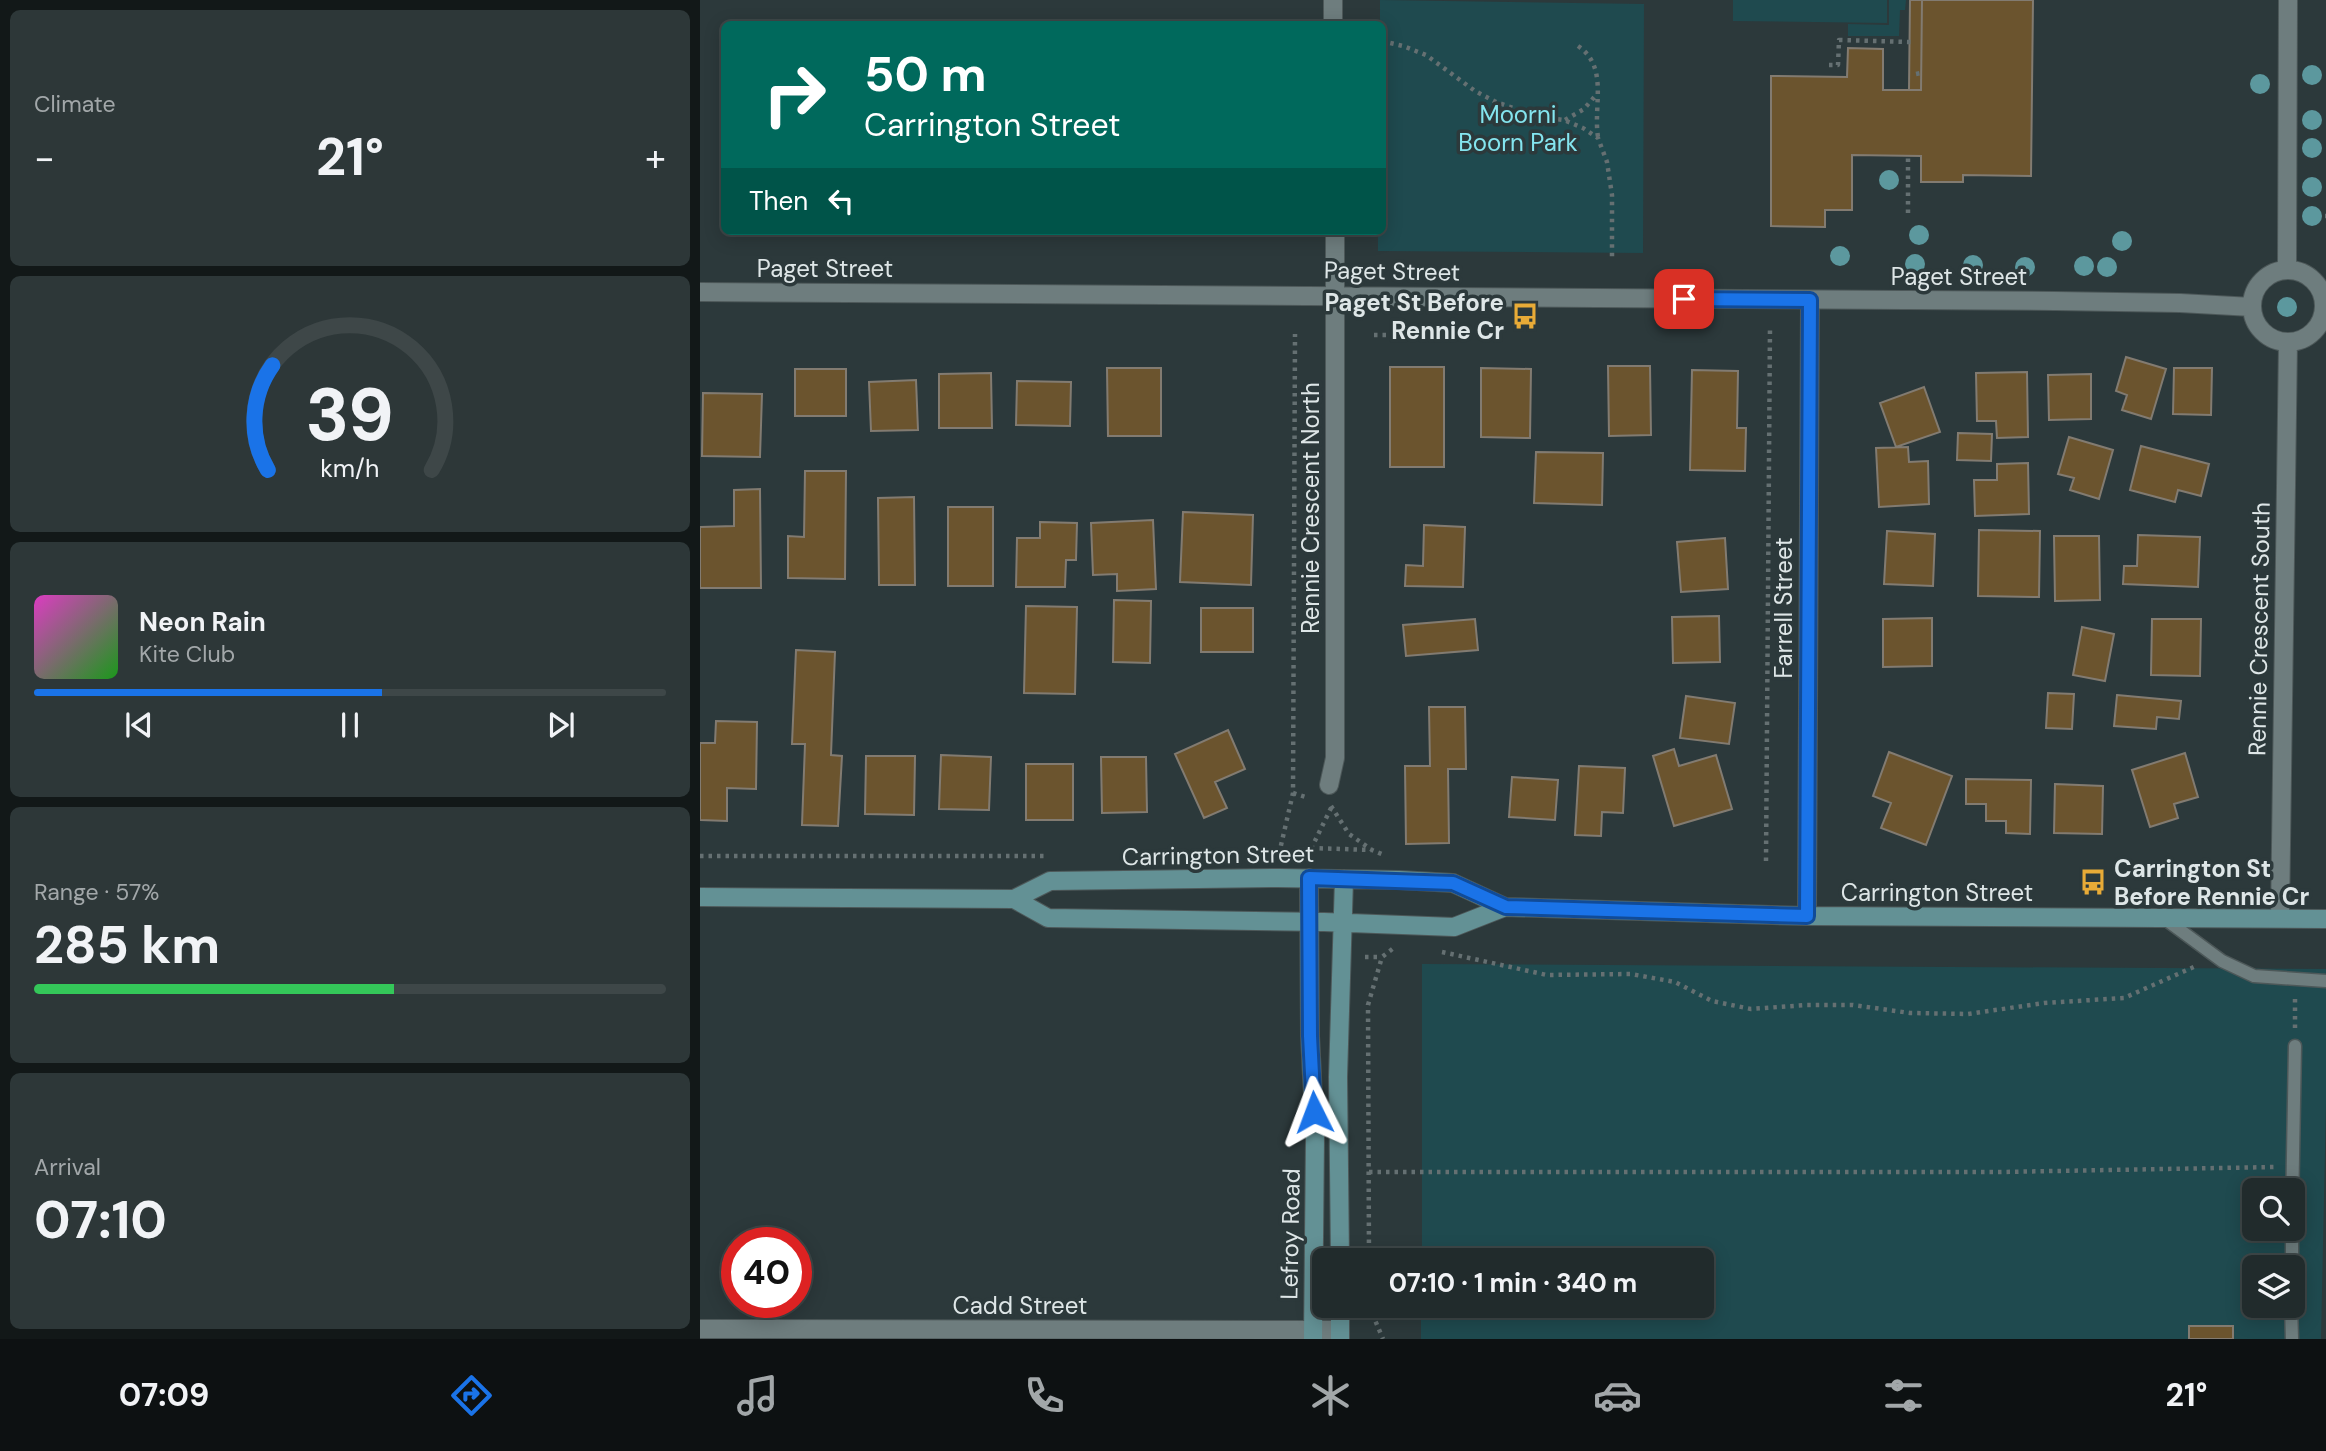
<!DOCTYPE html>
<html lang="en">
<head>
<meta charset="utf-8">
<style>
	:root { --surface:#212b2c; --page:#2d3738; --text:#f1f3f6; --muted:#a2a7a9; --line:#3e4748; --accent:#1a73e8 }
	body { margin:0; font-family:"DM Sans",sans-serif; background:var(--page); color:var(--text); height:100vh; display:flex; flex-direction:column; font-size:26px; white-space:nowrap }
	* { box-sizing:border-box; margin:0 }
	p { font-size:23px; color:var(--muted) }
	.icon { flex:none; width:38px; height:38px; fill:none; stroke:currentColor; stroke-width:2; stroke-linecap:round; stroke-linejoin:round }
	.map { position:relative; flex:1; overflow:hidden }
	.side { display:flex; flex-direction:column; gap:10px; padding:10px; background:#121818; width:700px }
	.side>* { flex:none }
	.banner { position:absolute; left:21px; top:21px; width:665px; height:214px; border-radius:10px; box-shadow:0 4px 18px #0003,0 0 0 2px var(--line); background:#00695c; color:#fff; overflow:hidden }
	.tools { position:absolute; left:1542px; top:1178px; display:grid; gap:14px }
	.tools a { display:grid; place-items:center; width:63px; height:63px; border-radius:10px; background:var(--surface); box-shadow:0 4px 18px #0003,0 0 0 2px var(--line); font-size:35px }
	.speed { position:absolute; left:21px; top:1227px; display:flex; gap:14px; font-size:35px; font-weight:700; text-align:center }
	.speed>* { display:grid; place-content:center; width:91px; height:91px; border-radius:50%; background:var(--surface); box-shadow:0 4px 18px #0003,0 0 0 2px var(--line); line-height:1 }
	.speed .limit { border:10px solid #d22; background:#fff; color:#111 }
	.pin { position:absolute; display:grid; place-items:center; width:60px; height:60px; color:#fff; margin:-30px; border-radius:14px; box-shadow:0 4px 10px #0006 }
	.me { position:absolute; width:77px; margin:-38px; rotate:357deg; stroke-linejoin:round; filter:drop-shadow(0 0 5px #0008) }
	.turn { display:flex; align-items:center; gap:24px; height:147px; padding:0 28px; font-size:32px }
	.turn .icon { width:91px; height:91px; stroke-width:2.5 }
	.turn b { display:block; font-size:49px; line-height:60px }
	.then { display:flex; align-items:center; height:66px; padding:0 28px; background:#0003; gap:14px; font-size:26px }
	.big { font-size:52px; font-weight:700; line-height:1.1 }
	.side .card { flex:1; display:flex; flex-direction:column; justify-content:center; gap:10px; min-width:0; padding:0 24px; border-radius:10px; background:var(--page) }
	.side .dial { align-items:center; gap:0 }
	.dial svg { height:182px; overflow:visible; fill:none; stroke:var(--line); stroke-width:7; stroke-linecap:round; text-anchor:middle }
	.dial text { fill:var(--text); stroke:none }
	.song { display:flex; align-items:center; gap:21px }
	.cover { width:84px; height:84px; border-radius:10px; background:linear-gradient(135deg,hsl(310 70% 55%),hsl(120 70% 35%)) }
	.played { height:7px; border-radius:4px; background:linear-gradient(90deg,var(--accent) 55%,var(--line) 55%) }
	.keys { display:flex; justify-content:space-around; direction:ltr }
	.heat { display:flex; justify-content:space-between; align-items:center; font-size:38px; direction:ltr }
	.charge { height:10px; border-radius:5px; background:linear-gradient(90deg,#34c759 57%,var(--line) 0) }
	.trip { position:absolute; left:612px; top:1248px; width:402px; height:70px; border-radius:10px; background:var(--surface); box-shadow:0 4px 18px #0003,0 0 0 2px var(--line); font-weight:700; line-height:70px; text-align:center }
	.menu { display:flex; height:112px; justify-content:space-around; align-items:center; background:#0d1112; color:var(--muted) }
	.menu .icon { width:49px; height:49px }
	.menu .active { color:var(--accent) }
	.menu b { font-size:32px; color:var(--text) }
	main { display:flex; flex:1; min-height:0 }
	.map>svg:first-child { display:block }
	.green { fill:#1f4a4f; fill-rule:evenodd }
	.building { fill:#6b542e; stroke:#827b71; stroke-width:2 }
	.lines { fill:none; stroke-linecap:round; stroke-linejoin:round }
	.lane-casing { stroke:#4d5859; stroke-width:15 }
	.street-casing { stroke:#4d5859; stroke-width:20 }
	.secondary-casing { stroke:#4d5859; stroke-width:20 }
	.path { stroke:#657072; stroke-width:4.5; stroke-dasharray:3.5 5; stroke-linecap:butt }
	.lane { stroke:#6e7d7e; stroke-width:12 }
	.street { stroke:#6e7d7e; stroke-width:18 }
	.secondary { stroke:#639195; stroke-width:18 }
	.tree { fill:#5c989e }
	.route-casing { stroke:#114b97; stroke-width:18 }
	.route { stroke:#1a73e8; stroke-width:12 }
	.labels { text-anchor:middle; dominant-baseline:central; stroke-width:7; stroke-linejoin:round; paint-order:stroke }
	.park-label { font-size:24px; fill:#84e5ef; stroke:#2c393b }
	.street-label { font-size:24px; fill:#dee6e7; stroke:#2c393b }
	.poi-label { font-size:24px; font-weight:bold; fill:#dee6e7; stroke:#2c393b; text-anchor:end }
</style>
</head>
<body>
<main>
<section class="side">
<div class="card"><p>Climate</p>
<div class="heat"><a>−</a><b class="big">21°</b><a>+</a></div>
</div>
<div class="card dial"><svg viewBox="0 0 100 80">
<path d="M14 69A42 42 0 1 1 86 69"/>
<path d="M14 69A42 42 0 0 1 16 23" stroke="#1a73e8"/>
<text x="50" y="56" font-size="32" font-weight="700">39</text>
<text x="50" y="72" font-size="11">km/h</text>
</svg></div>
<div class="card">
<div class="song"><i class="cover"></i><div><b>Neon Rain</b><p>Kite Club</p></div></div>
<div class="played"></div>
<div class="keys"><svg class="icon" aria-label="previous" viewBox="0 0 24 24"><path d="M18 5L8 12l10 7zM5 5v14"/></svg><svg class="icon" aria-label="pause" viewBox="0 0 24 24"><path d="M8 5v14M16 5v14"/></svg><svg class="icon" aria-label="next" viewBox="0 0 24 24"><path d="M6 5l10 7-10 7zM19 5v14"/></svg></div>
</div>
<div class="card"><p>Range · 57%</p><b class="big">285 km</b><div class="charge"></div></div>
<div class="card"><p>Arrival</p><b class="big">07:10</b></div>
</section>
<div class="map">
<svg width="1626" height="1339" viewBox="0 0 1626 1339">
	<rect width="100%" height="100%" fill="#2c393b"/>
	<path class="green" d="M 680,0 L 944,4 L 943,253 L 678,251 L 678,231 L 682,231 L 682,24 L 680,24 Z
		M 1033,0 L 1187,0 L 1187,23 L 1033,21 Z
		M 1189,0 L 1206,0 L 1205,10 L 1200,10 L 1199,36 L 1148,36 L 1148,24 L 1189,25 Z
		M 722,964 L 1626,969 L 1626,1104 L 1621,1339 L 721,1339 L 721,1306 L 1003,1306 L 1003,1260 L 722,1260 ZM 1554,1190 L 1592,1190 L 1592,1228 L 1554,1228 ZM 1554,1267 L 1592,1267 L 1592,1306 L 1554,1306 Z"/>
	<path class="building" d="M 1210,0 L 1222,0 L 1221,90 L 1209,90 Z
		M 1222,0 L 1333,0 L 1331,176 L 1263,175 L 1263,182 L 1221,182 L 1221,156 L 1152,155 L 1152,210 L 1125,210 L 1125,227 L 1071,226 L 1071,76 L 1147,77 L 1148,48 L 1183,49 L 1183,90 L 1221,90 Z
		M 1426,357 L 1466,369 L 1451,419 L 1422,410 L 1427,395 L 1416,391 Z
		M 908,366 L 950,366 L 951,435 L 909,436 Z
		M 690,367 L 744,367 L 744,467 L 690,467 Z
		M 407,368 L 461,368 L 461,436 L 408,436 Z
		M 781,368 L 831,369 L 830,438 L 781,437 Z
		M 1474,368 L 1512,368 L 1511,415 L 1473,414 Z
		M 95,369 L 146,369 L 146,416 L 95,416 Z
		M 992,370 L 1038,371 L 1037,428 L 1046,428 L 1045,471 L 990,470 Z
		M 1327,372 L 1328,437 L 1297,438 L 1296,421 L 1277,421 L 1276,373 Z
		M 291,373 L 292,428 L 239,428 L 239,374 Z
		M 1391,374 L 1391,419 L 1349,420 L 1348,375 Z
		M 216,380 L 218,430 L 171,431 L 169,382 Z
		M 317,381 L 371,382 L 370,426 L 316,425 Z
		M 1224,387 L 1240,432 L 1196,447 L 1180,403 Z
		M 3,393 L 62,394 L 60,457 L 2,456 Z
		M 1258,433 L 1292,434 L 1291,461 L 1257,460 Z
		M 1369,437 L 1413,450 L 1399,499 L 1370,490 L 1374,478 L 1358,474 Z
		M 1441,446 L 1509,464 L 1501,496 L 1478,490 L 1475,502 L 1430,490 Z
		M 1208,447 L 1209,462 L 1228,461 L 1229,504 L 1179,507 L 1176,448 Z
		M 836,452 L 903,453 L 902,505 L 834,503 Z
		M 1328,463 L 1329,514 L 1275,516 L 1274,480 L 1297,480 L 1297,464 Z
		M 105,471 L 146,471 L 145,579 L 88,578 L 88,536 L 104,537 Z
		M 60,489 L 61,588 L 0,588 L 0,527 L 34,526 L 34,490 Z
		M 214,497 L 215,585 L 179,585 L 178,498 Z
		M 248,507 L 293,507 L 293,586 L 248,586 Z
		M 483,512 L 553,515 L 551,585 L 480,582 Z
		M 453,520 L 456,589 L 417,591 L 417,574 L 393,575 L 391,523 Z
		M 340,522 L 377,523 L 376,560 L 366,560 L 365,587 L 316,587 L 317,538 L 340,538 Z
		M 724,525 L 765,527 L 763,587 L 705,586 L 706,565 L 723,566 Z
		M 1279,530 L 1340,531 L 1339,597 L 1278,596 Z
		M 1187,531 L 1235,534 L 1233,586 L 1184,584 Z
		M 1438,535 L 1500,537 L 1498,587 L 1423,584 L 1424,566 L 1437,566 Z
		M 1354,536 L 1399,536 L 1400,600 L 1355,601 Z
		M 1025,538 L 1028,589 L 981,592 L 977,542 Z
		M 414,600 L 451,601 L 450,663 L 413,662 Z
		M 326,606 L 377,607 L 375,694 L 324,693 Z
		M 501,608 L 553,608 L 553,652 L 501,652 Z
		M 1019,616 L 1020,662 L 973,663 L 972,617 Z
		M 1232,618 L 1232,666 L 1183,667 L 1183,619 Z
		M 775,619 L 778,650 L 706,656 L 703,625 Z
		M 1452,619 L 1501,619 L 1500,676 L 1451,675 Z
		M 1382,627 L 1414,634 L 1405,681 L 1373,675 Z
		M 96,650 L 135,652 L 131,755 L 142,756 L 138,826 L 102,825 L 105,744 L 92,744 Z
		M 1348,693 L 1374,694 L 1372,729 L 1346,728 Z
		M 1417,695 L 1481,701 L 1479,719 L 1457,717 L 1456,729 L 1414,726 Z
		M 986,696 L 1035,703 L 1029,744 L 980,738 Z
		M 729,707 L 765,707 L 766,769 L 748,769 L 749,843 L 706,844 L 705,766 L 730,766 Z
		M 16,721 L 57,722 L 56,789 L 27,788 L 27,821 L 0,820 L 0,743 L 15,743 Z
		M 528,730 L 545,769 L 515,782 L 527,808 L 504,818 L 475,754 Z
		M 974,749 L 979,766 L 1016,755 L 1032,809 L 974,826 L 953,756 Z
		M 1189,752 L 1252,776 L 1226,845 L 1181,828 L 1191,803 L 1173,796 Z
		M 1485,753 L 1498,797 L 1474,804 L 1478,818 L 1450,827 L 1432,770 Z
		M 241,755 L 291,757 L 289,810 L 239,809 Z
		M 166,756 L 215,756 L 214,815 L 165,814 Z
		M 401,757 L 446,757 L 447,812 L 402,813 Z
		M 326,764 L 373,764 L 373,820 L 326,820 Z
		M 879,766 L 925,768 L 923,813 L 902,812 L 901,836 L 875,835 Z
		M 812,777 L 858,780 L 855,820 L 809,817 Z
		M 1266,779 L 1331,780 L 1330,834 L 1306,833 L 1306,821 L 1286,821 L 1286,804 L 1266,804 Z
		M 1355,784 L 1403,786 L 1402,834 L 1354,833 Z
		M 1489,1326 L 1533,1326 L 1533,1339 L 1489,1339 Z"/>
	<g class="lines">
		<g class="lane-casing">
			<path id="lane" d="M 1465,919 L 1522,961 L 1554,976 L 1626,981
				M 1592,1210 L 1595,1046
				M 1592,1267 L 1592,1228
				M 1591,1306 L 1592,1339"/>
		</g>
		<g class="street-casing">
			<path id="street" d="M 633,0 L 633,24
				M 1587,270 L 1588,0
				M1552 306a36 36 0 1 1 72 0a36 36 0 1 1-72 0Z
				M 0,292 L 1355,301 L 1480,303 L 1552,307
				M 629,785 L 635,758 L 635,231
				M 1107,916 L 1110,300
				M 1580,917 L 1588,342
				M 0,1329 L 640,1330"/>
		</g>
		<g class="secondary-casing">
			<path id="secondary" d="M 609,878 L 610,1036 L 615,1137 L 613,1339
				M 0,897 L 314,899 L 350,881 L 578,878 L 699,880 L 753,883 L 805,907 L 1107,916 L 1626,919
				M 314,899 L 348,918 L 624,922 L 754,927 L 805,907
				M 640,1260 L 638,1077 L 644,879
				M 640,1339 L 640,1306"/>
		</g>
		<path class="path" d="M 682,41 L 703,46 L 726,55 L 775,91 L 796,102 L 839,117 L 864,120 L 883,128 L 898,138 L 907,162 L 912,195 L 912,257
			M 878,46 C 909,67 893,105 898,137
			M 1129,65 L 1138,65 L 1139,40 L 1211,42
			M 1216,74 L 1221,73
			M 865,120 L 884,109 L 896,95
			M 1208,213 L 1208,156
			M 1625,216 L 1626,216
			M 674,335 L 699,335
			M 593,793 L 609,798
			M 631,806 L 649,834 L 672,850 L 684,855
			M 611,849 L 632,806
			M 586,853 L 611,848 L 672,850
			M 579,854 L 593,793 L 595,334
			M 0,856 L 347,856
			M 1066,861 L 1070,326
			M 742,952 L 847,975 L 931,974 L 975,982 L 1012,1001 L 1051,1009 L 1106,1005 L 1153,1005 L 1210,1013 L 1268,1014 L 1344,1003 L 1424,998 L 1496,966
			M 665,957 L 682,957
			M 1595,999 L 1595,1029
			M 669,1172 L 1300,1172 L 1574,1167
			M 669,1260 L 668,1005 L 682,957 L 695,947
			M 669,1306 L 683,1339"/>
		<use href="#lane" class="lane"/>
		<use href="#street" class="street"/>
		<use href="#secondary" class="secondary"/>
	</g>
	<g class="tree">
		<circle cx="1612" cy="75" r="10"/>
		<circle cx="1560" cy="84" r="10"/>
		<circle cx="1612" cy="120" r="10"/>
		<circle cx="1612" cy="148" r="10"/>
		<circle cx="1189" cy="180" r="10"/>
		<circle cx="1612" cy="187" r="10"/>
		<circle cx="1612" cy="216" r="10"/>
		<circle cx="1219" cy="235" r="10"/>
		<circle cx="1422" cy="241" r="10"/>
		<circle cx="1140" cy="256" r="10"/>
		<circle cx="1215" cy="264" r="10"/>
		<circle cx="1273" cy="265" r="10"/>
		<circle cx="1384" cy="266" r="10"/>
		<circle cx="1325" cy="267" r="10"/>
		<circle cx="1407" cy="267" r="10"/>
		<circle cx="1587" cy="307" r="10"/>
	</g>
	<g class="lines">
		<g class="route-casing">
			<path id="route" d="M 614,1112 L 610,1036 L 609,878 L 753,883 L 806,907 L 1107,916 L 1110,300 L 984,299"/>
		</g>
		<use href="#route" class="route"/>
	</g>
	<defs>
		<g id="bus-bare" transform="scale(2.1)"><path d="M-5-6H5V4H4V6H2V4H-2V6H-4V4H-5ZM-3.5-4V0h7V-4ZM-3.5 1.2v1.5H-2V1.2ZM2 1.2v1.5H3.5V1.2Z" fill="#e8ab37" stroke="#2c393b" stroke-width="2.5" paint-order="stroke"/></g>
	</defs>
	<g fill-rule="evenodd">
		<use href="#bus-bare" x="825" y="316"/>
		<use href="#bus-bare" x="1393" y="882"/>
	</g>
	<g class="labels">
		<g class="park-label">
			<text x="818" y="114">Moorni<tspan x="818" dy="28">Boorn Park</tspan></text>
		</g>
		<g class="street-label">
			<text x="125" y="268">Paget Street</text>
			<text transform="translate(692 271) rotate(1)">Paget Street</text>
			<text x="1259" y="276">Paget Street</text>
			<text transform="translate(610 508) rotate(-90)">Rennie Crescent North</text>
			<text transform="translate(1083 608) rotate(-90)">Farrell Street</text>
			<text transform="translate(1559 629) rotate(-89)">Rennie Crescent South</text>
			<text transform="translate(518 855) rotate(-1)">Carrington Street</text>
			<text x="1237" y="892">Carrington Street</text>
			<text transform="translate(590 1234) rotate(-89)">Lefroy Road</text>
			<text x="320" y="1305">Cadd Street</text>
		</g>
		<g class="poi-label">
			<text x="804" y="302">Paget St Before<tspan x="804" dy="28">Rennie Cr</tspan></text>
			<text x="1414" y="868" text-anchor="start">Carrington St<tspan x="1414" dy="28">Before Rennie Cr</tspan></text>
		</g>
	</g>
</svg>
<div class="tools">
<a><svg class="icon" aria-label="search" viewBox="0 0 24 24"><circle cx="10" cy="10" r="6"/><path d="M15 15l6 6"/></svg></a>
<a><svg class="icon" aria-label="layers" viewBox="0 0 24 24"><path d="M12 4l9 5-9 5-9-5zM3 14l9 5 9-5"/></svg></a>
</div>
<div class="speed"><div class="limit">40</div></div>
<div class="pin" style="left:984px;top:299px;background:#d93025"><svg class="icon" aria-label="arrive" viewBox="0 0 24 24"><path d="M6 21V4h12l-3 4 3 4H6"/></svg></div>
<svg class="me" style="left:614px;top:1112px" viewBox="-20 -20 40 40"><path d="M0-17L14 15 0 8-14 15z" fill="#1a73e8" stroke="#fff" stroke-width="4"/></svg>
<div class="trip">07:10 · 1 min · 340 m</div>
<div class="banner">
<div class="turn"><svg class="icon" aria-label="right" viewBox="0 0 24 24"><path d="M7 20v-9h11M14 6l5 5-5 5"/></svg><div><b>50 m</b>Carrington Street</div></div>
<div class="then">Then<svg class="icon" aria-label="left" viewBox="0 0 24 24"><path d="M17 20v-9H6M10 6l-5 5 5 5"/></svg></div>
</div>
</div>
</main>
<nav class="menu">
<b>07:09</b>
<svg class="icon active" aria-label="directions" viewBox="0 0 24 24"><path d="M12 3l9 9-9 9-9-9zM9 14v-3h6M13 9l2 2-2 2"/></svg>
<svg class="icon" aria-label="music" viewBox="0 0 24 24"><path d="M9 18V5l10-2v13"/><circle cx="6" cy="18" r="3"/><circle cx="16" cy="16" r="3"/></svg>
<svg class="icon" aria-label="phone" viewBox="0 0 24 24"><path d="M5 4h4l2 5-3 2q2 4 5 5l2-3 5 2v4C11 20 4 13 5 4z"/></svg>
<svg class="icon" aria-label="climate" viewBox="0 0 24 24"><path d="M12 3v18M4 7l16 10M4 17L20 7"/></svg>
<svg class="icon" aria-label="car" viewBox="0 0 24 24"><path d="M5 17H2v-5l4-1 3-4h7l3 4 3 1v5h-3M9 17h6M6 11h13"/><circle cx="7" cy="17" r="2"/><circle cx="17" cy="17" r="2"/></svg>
<svg class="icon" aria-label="filters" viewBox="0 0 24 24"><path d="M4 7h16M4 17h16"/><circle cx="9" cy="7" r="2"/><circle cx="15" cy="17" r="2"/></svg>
<b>21°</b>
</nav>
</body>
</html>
